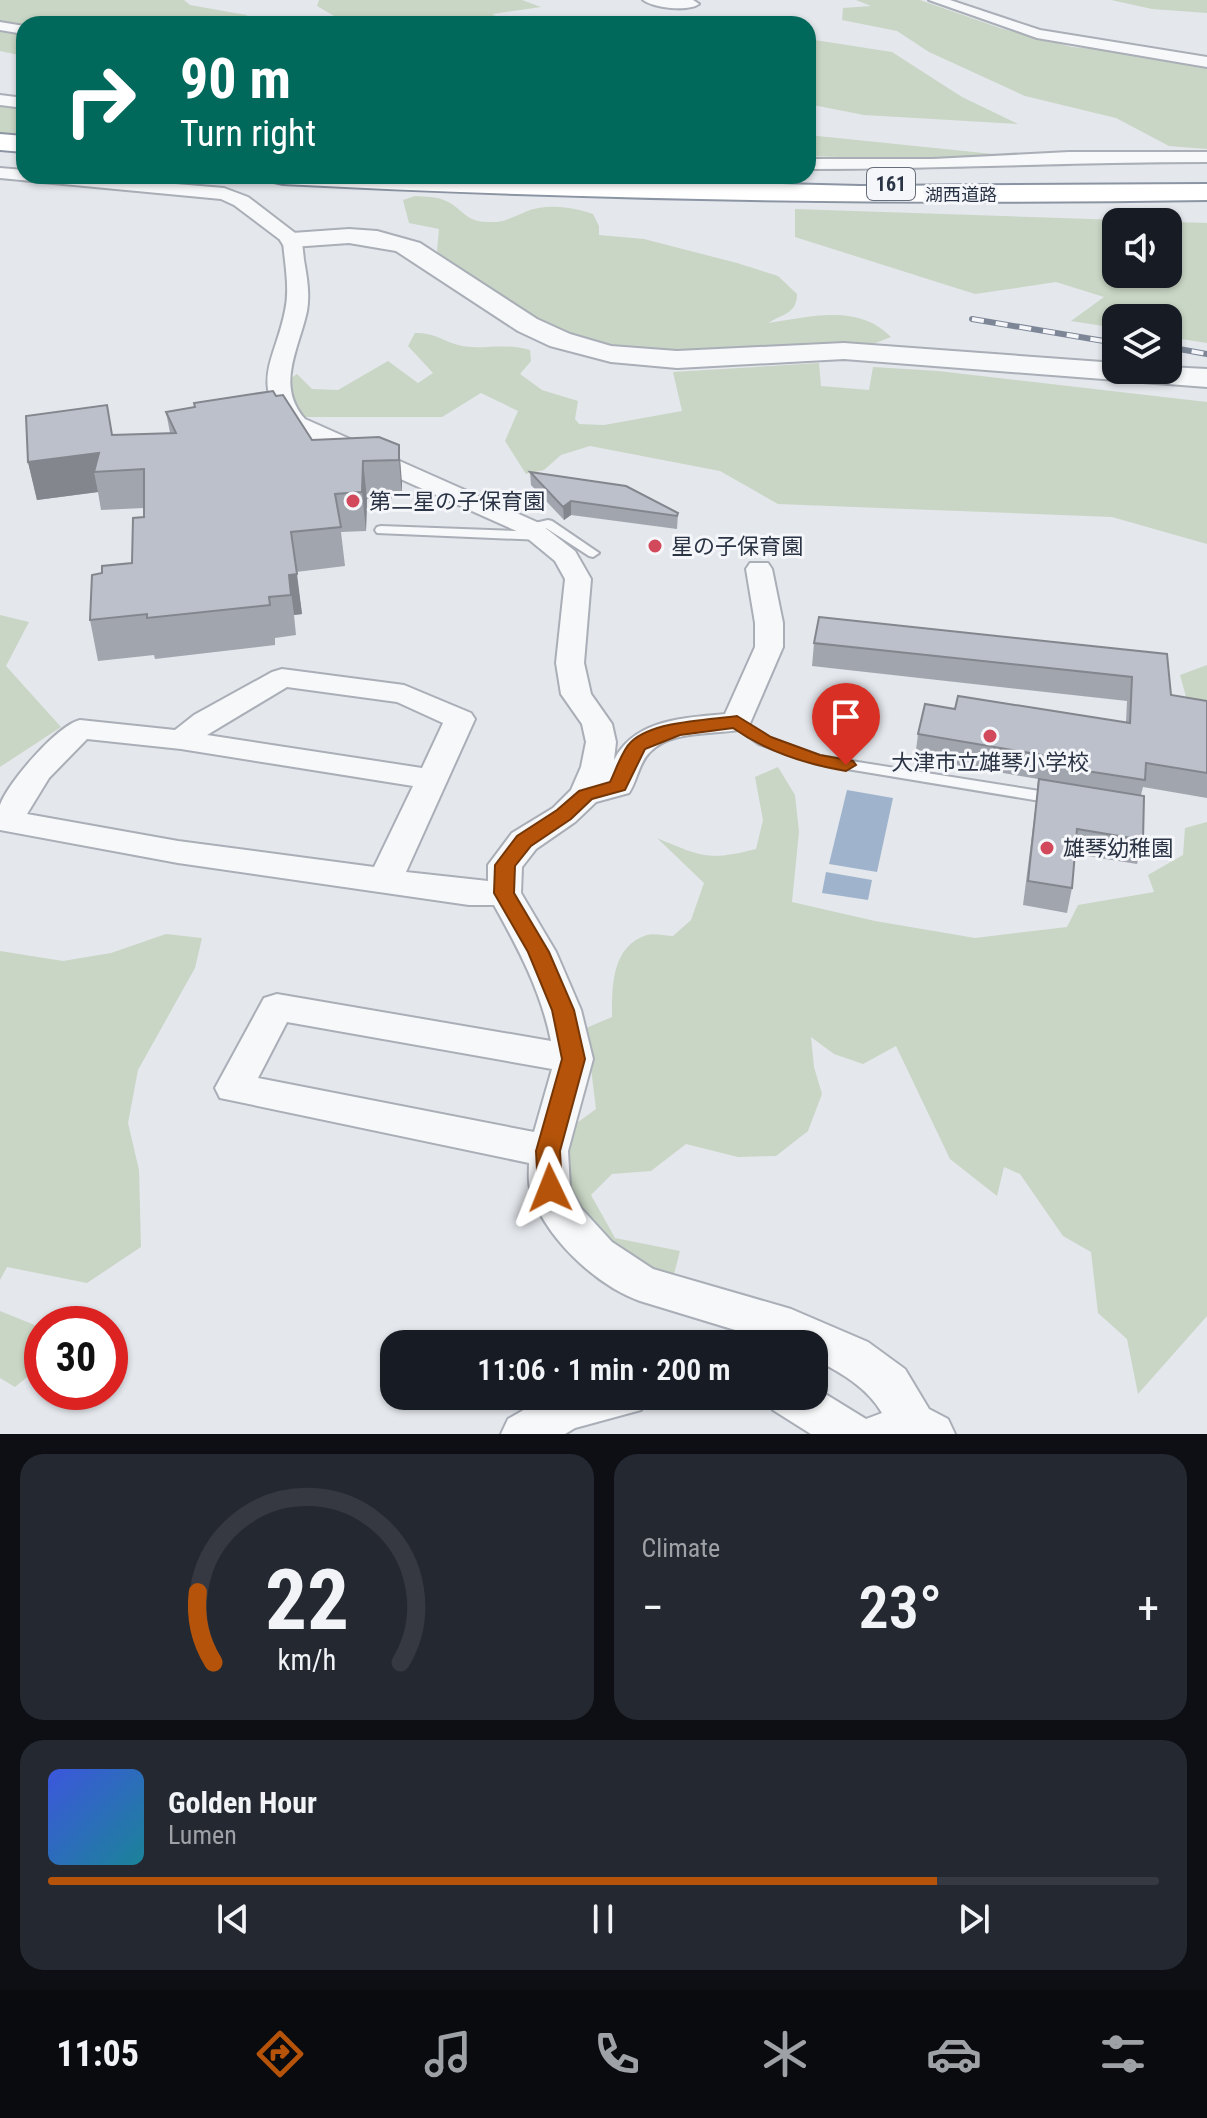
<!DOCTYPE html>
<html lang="en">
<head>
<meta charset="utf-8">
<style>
	:root { --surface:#171b24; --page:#242831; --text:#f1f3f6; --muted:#9ea1a6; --line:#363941; --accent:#b45309 }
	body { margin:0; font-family:"Roboto Condensed","Noto Sans JP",sans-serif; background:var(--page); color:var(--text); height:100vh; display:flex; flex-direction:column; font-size:30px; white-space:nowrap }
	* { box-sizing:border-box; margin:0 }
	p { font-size:26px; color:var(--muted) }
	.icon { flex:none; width:44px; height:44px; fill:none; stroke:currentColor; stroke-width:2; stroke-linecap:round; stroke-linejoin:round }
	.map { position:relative; height:1434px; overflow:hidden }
	.drawer { display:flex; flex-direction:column; gap:20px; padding:20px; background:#0d0f14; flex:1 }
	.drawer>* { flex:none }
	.top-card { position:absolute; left:16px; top:16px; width:800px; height:168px; border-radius:24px; box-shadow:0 2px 6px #0004; background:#00695c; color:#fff; overflow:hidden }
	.fabs { position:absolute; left:1102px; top:208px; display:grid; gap:16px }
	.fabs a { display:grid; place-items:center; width:80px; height:80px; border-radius:16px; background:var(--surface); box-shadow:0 2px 6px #0004; font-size:40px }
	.speed { position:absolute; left:24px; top:1306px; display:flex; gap:16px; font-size:40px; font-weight:700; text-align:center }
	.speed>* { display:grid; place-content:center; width:104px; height:104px; border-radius:50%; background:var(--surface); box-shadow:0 2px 6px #0004; line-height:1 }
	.speed .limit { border:12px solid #d22; background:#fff; color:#111 }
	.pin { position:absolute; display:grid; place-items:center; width:68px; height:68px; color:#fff; margin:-82px -34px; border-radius:50% 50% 50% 0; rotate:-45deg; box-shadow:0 0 8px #0007 }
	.pin .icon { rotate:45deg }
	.me { position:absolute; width:88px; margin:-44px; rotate:358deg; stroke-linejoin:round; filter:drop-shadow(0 0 6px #0008) }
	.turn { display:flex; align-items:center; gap:28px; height:168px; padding:0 32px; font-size:36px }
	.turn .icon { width:104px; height:104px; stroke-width:2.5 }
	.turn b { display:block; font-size:56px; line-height:68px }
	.big { font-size:60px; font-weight:600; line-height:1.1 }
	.drawer .card { flex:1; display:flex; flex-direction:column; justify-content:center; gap:12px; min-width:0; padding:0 28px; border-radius:24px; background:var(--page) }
	.drawer .dial { align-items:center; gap:0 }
	.dial svg { height:208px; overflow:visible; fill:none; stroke:var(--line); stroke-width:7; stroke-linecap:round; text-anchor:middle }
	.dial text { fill:var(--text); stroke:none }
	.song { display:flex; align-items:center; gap:24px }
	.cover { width:96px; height:96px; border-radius:12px; background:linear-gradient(135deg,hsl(230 70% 55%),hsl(190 70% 35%)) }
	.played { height:8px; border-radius:4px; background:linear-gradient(90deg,var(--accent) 80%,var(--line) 80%) }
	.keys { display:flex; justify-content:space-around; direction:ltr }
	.heat { display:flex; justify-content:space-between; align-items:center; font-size:44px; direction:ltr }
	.drawer .tiles { flex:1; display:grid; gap:20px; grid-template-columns:1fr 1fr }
	.card:last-child { grid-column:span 2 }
	.trip { position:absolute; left:380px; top:1330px; width:448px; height:80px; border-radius:24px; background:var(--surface); box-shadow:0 2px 6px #0004; font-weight:600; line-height:80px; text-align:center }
	.menu { display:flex; height:128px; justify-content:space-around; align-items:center; background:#090b0e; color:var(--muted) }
	.menu .icon { width:56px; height:56px }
	.menu .selected { color:var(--accent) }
	.menu b { font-size:36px; color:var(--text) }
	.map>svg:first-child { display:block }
	.green { fill:#c9d6c5; fill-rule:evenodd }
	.water { fill:#9fb4cc }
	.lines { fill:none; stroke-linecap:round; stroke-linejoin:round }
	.service-casing { stroke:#a9aeb7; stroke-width:4 }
	.minor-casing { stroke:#a9aeb7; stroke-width:4 }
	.tertiary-casing { stroke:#a9aeb7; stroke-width:4 }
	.motorway-casing { stroke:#8b94a3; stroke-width:4 }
	.service { fill:#f7f8fa; fill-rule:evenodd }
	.minor { fill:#f7f8fa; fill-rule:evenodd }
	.tertiary { fill:#f7f8fa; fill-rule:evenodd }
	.motorway { fill:#fff; fill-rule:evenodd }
	.rail-casing { stroke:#7d8696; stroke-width:6 }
	.rail { stroke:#f4f6f9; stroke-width:4; stroke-dasharray:12; stroke-linecap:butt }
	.wall { fill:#a1a5ae }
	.shaded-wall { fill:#83868d }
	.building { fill:#bbc0ca; stroke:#83868d; stroke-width:2 }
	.route { fill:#b45309; stroke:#753606; stroke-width:2 }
	.poi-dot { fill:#d1495b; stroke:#f4f6f9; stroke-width:3 }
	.labels { text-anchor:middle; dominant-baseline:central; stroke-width:6; stroke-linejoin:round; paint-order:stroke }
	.far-street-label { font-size:18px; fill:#2b3445; stroke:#f4f6f9 }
	.shield { fill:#f4f6f9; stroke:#676e7b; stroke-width:2 }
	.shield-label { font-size:20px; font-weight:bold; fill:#2b3445 }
	.poi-label { font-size:22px; fill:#2b3445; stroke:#f4f6f9; text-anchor:start }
</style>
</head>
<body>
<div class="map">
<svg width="1207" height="1434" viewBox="0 0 1207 1434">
	<rect width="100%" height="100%" fill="#e4e7ec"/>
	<path class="green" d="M 0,0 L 184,0 L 190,5 L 246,15 L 260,24 L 24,24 L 24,56 L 0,51 Z
		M 319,0 L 522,0 L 541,7 L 492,14 L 511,24 L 348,24 L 317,6 Z
		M 856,0 L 920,0 L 1000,28 L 1072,47 L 1129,52 L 1207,68 L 1207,149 L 1169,146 L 1116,118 L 1025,96 L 929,52 L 897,31 L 842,20 L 843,8 L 871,6 Z
		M 1111,0 L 1207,0 L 1207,13 L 1152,9 Z
		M 808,39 L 892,52 L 962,97 L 1018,124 L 864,115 L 808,104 Z
		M 0,104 L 24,108 L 24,136 L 0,133 Z
		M 808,135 L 1003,155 L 930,160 L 808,156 Z
		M 415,196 C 424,197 437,196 446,201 C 464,209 464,222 489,222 C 503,223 513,217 525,212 C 546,203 572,207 593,214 L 599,226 L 599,235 L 644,239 L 737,263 L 778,276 L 797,294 C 797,314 782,314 768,323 C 809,317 858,303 891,337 L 868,346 L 821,344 L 690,353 L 610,347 L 562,332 L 448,265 L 437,251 L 439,229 L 409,223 L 403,200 Z
		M 795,209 L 1207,223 L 1207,343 L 1168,337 L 1168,318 L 1116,318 L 1116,328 L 1071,321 L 1104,297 L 1056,282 L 975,294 L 795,237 ZM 1116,222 L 1168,222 L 1168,274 L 1116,274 Z
		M 415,333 C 436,333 440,340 458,345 C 480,351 503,342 530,350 L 531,361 L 520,374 L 542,390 L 578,401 L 575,419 L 579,424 L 604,425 L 682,411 L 673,372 L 819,363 L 821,386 L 869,390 L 873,367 L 938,371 L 1207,402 L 1207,544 L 1112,517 L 778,504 L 720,471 L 590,446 L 561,455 L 544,470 L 526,474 L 505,441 L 518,411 L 481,393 L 442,417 L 302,417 L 290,403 L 284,383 L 297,374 L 312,389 L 338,390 L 388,361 L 418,383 L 433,373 L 408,346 Z
		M 0,615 L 29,622 L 6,666 L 61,727 L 0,767 Z
		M 1207,665 L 1207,712 L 1188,704 L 1180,675 Z
		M 778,767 L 795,795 L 799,832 L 792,902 L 875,921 L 975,938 L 1067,927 L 1078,905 L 1154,892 L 1148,875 L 1183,855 L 1185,828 L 1207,822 L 1207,1316 L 1138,1394 L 1127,1339 L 1098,1313 L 1091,1252 L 1063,1236 L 1020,1174 L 1004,1167 L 997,1196 L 950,1159 L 896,1046 L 863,1064 L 834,1054 L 811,1037 L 814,1067 L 822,1094 L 808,1131 L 776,1156 L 738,1157 L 686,1144 L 651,1171 L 612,1174 L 591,1195 L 615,1238 L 680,1251 L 673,1278 L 634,1267 L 566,1207 L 566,1131 L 596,1109 L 586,1028 L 612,1017 C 612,988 611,946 647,935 C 654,933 665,936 673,936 L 691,920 L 704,883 L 657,838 C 702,857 709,861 756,849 L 763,820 L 755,777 Z
		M 166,934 L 202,938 L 195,968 L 138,1070 L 128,1123 L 139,1170 L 141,1247 L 87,1283 L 7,1267 L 0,1280 L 0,951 L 63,961 L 111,953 Z
		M 0,1311 L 42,1328 L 42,1365 L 15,1387 L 0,1378 Z"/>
	<path class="water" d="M 847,790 L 893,798 L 877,872 L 829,864 Z
		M 826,872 L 872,880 L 868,900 L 822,893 Z"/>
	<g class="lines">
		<g class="service-casing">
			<path id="service" d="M 548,520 L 552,521 L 599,553 L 593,557 L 589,556 L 546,528 L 530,532 L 524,528 L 526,525 Z
				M 381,526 L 542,532 L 548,536 L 542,540 L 377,533 L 375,530 L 377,527 Z
				M 737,718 L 769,738 L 820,756 L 1052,793 L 1059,798 L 1052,803 L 817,764 L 759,744 L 732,725 L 730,722 L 732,719 Z"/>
		</g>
		<g class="minor-casing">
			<path id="minor" d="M 643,0 L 693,0 L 699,4 C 688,12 654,8 643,0 Z
				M 929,0 L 950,0 L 1040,30 L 1207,57 L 1207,67 L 1037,38 Z
				M 0,22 L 24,26 L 24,34 L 0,30 Z
				M 0,95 L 24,98 L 24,108 L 0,105 Z
				M 1069,152 L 1207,152 L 1207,162 C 1074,162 941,169 808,169 L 808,159 L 933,159 Z
				M 0,168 L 24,170 L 24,176 L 80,176 L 224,188 L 248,197 L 299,236 C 303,243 303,252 304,260 C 307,277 310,294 307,311 C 299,349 275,385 305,419 L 539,523 L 575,551 L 591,579 L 584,663 L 591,694 L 612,724 L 616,742 L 614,760 C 635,719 684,718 725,714 L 755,647 L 755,623 L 746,569 L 750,563 L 768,563 L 772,569 L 783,623 L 783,647 L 748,728 C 718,736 672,728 649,753 C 639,763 637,781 629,793 L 596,802 L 575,822 L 536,849 L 522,867 L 521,893 L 556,952 L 581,1010 L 593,1059 L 568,1151 L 570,1188 L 581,1208 L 612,1242 L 653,1269 L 791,1309 L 868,1342 L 905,1369 L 929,1409 L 948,1419 L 955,1434 L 811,1434 L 773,1410 L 766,1396 L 814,1396 L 814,1387 L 866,1419 L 882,1413 C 867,1387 840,1372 814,1359 L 814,1344 L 781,1344 L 640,1301 C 595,1285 542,1235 530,1188 C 528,1180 529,1171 529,1163 L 220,1098 L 215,1088 L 264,998 L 277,994 L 551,1041 C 541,991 518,948 494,905 L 469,905 L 178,863 L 0,830 C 0,823 0,812 0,805 C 8,782 58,725 80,720 L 175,730 L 194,715 L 272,672 L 282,669 L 404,685 L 471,713 L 475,719 L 406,872 L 488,881 L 488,865 L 512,833 L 553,808 L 571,790 L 581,767 L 586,742 L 582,724 L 561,694 L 556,663 L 565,579 L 555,561 L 521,533 L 289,429 C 249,383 275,361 285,311 C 290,289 285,265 283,242 L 234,205 L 221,199 L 0,178 ZM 287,687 L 397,702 L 443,723 L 422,768 L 207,735 ZM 87,739 L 181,749 L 413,786 L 374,867 L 178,841 L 27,814 L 49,778 ZM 287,1022 L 552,1069 L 534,1132 L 258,1078 Z
				M 548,1396 L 648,1396 L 641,1410 L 575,1428 L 565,1434 L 501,1434 L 508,1419 Z"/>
		</g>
		<g class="tertiary-casing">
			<path id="tertiary" d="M 349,229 L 377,231 L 420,243 L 537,319 L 570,334 L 611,346 L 677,351 L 844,343 L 1116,363 L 1116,370 L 1168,370 L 1168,367 L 1207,369 L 1207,387 L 844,359 L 677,368 L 611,362 L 550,346 L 518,331 L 396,251 L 349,243 L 292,247 L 283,245 L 280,240 L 283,235 L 292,233 Z"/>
		</g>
		<g class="motorway-casing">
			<path id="motorway" d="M 0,134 L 24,136 L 24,152 L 0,150 Z
				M 270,176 L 453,176 L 860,186 L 1207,184 L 1207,200 C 899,205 591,200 283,184 L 274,182 Z"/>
		</g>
		<use href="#service" class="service"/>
		<use href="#minor" class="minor"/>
		<use href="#tertiary" class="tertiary"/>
		<use href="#motorway" class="motorway"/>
		<g class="rail-casing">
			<path id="rail" d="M 972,319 L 1116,343
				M 1168,347 L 1207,354"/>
		</g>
		<use href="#rail" class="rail"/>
	</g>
	<path class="wall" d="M 194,403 L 312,440 L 399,445 L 402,498 L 367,499 L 366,531 L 341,532 L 345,566 L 296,572 L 302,614 L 294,615 L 296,635 L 275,638 L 275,645 L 155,659 L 154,655 L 98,661 L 90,620 L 102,573 L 132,563 L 144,517 L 144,508 L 101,510 L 98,492 L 37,500 L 28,462 L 112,435 L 170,433 L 166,412 L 194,407 Z
		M 530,472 L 678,513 L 677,529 L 571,515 L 564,520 L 531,485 Z
		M 814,643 L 1167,654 L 1171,695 L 1207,701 L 1207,798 L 1143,787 L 1141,795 L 1143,840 L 1137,864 L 1075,854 L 1072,888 L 1067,913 L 1023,905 L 1038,788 L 1037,788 L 1038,779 L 915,758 L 918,734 L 955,709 L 1126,722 L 1127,701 L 812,666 Z"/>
	<path class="shaded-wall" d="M 399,445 L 402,483 L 402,498 L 399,460 Z
		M 99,453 L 94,472 L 98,492 L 37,500 L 28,462 Z
		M 363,461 L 367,499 L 366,531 L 362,492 Z
		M 571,501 L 571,515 L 564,520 L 563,507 Z
		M 297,574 L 302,614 L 294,615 L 289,575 Z"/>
	<path class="building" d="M 273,391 L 276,396 L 283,395 L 312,440 L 379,437 L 399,445 L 399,460 L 363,461 L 362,492 L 335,494 L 341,527 L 291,532 L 297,574 L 289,575 L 291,595 L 269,597 L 270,605 L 147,618 L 147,614 L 90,620 L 92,575 L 102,573 L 102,566 L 132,563 L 133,518 L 144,517 L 144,469 L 94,472 L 99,453 L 28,462 L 26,416 L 107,405 L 112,435 L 176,433 L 166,412 L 195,407 L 194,403 Z
		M 530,472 L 626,486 L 678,513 L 677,516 L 571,501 L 563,507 Z
		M 819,617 L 1167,654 L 1171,695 L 1207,701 L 1207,773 L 1146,763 L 1145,780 L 1041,764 L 1042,755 L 918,734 L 925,704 L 955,709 L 958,696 L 1130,723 L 1132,677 L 814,643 Z
		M 1039,779 L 1144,796 L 1143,840 L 1077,829 L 1072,888 L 1028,881 Z"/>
	<path class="route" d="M 737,716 L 771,737 L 820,755 L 853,761 L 856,765 L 846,771 C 805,764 767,752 733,728 L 680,735 L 645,749 L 625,790 L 592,799 L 571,819 L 531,846 L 515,866 L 514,893 L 549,952 L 574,1010 L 585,1059 L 560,1151 L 562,1188 L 559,1195 L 550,1198 L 542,1195 L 538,1188 L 536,1151 L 562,1059 L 552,1010 L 528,952 L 494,893 L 495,865 L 517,836 L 557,810 L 579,791 L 610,782 C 616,770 622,750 631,742 C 653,721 708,720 737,716 Z"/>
	<g class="poi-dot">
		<circle cx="353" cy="501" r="8"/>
		<circle cx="655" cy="546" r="8"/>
		<circle cx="990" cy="736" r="8"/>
		<circle cx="1047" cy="848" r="8"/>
	</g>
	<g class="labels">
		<g class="far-street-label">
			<text x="961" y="194">湖西道路</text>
		</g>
		<rect class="shield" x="867" y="168" width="48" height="32" rx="6"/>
		<g class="shield-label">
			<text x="891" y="184">161</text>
		</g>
		<g class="poi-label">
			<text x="369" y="501">第二星の子保育園</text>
			<text x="671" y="546">星の子保育園</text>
			<text x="990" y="762" text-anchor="middle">大津市立雄琴小学校</text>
			<text x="1063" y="848">雄琴幼稚園</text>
		</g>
	</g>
</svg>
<div class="fabs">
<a><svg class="icon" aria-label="sound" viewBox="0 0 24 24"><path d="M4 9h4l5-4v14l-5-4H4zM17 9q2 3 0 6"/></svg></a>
<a><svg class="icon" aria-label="layers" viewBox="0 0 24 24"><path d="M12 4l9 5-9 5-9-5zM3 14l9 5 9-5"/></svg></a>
</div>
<div class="speed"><div class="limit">30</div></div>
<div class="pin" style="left:846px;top:765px;background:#d93025"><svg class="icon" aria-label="arrive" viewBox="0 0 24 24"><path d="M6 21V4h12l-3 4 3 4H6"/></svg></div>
<svg class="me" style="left:550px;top:1188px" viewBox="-20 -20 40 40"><path d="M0-17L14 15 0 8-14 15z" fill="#b45309" stroke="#fff" stroke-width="4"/></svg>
<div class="trip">11:06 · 1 min · 200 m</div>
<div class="top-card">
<div class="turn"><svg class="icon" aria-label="right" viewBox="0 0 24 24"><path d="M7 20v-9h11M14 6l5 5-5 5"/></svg><div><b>90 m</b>Turn right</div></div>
</div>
</div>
<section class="drawer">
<div class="tiles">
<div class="card dial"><svg viewBox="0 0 100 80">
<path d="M14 69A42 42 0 1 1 86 69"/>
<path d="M14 69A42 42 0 0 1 8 42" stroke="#b45309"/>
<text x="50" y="56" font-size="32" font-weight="700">22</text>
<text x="50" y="72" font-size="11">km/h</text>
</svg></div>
<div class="card"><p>Climate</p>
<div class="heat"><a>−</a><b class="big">23°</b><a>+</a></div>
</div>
<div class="card">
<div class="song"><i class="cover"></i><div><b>Golden Hour</b><p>Lumen</p></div></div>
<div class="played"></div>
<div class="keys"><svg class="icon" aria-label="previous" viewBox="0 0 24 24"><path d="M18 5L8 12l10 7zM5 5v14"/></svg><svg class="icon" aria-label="pause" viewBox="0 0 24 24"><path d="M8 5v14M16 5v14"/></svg><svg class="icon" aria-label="next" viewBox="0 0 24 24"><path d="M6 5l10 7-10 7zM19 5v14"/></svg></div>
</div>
</div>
</section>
<nav class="menu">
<b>11:05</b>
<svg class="icon selected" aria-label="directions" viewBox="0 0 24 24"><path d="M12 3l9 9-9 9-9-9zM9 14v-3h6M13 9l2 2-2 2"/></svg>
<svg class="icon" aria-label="music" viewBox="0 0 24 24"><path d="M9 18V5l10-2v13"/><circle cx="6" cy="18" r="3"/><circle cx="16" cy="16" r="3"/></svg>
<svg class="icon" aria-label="phone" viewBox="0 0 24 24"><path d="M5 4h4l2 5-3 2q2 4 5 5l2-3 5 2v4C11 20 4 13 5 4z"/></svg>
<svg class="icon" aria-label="climate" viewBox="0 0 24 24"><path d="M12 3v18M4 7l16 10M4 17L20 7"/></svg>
<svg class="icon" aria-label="car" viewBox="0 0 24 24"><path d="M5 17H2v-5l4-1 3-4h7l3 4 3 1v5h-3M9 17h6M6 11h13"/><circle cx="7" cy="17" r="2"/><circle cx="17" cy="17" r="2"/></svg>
<svg class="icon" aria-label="filters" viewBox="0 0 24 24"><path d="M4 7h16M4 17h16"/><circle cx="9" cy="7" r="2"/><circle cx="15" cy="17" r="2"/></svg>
</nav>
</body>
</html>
